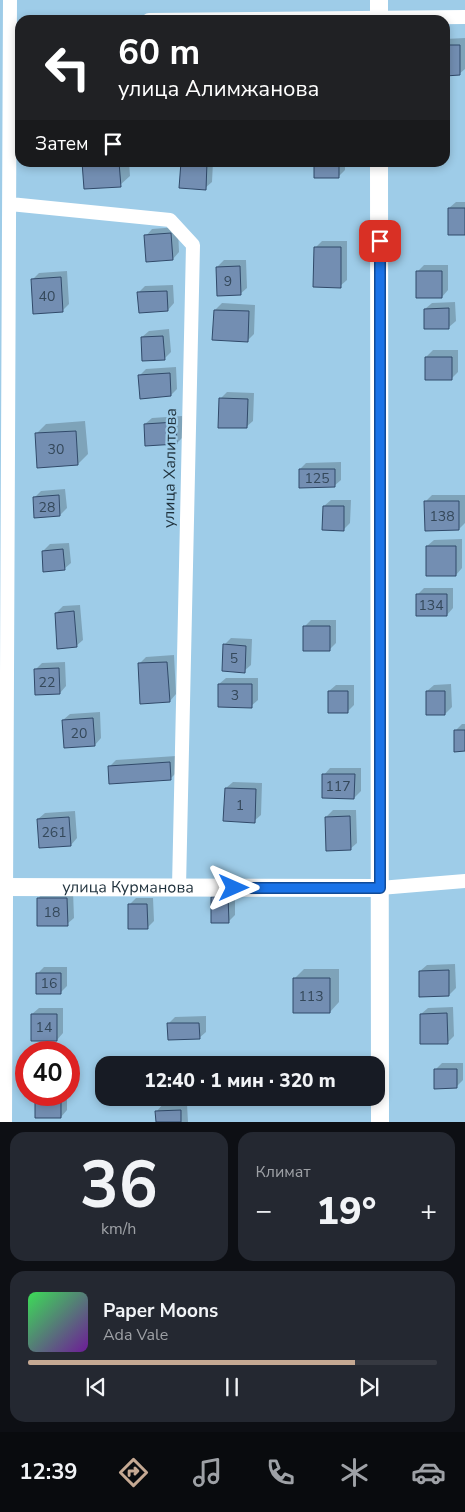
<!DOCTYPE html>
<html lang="ru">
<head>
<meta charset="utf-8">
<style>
	:root { --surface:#171b24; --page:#242831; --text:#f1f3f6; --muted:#9ea1a6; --line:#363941; --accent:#c5a993 }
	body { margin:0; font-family:"Nunito Sans",sans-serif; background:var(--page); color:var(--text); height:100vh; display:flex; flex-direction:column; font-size:19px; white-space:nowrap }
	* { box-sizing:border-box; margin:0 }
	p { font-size:16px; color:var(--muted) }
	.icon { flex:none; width:28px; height:28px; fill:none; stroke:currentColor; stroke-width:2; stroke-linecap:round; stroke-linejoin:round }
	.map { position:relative; height:1122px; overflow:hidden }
	.sheet { display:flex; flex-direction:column; gap:10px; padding:10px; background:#0d0f14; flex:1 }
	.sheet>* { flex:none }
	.hud { position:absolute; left:15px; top:15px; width:435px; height:152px; border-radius:15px; box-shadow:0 2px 8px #0003; background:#202124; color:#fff; overflow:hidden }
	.speed { position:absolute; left:15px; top:1041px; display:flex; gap:10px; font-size:25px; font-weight:700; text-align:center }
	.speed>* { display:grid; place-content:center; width:65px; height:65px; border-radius:50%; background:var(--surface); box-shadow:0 2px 8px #0003; line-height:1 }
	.speed .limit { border:8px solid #d22; background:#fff; color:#111 }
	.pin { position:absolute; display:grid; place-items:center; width:42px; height:42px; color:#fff; margin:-21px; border-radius:10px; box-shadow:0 2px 8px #0006 }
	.me { position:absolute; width:55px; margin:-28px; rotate:90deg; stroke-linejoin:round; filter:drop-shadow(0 0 4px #0008) }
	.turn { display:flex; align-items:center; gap:18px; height:105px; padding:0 20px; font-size:22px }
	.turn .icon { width:65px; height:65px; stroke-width:2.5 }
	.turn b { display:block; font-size:35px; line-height:42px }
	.then { display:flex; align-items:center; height:48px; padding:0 20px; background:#0003; gap:10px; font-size:19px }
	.big { font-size:38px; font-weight:800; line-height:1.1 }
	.sheet .widget { flex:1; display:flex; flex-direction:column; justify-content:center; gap:8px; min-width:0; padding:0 18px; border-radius:15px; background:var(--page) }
	.sheet .dial { align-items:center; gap:0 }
	.dial b { font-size:65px; line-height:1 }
	.song { display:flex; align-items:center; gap:15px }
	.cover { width:60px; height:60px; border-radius:8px; background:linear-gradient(135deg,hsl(130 70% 55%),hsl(280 70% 35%)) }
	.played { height:5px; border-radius:2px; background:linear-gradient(90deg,var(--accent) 80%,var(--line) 80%) }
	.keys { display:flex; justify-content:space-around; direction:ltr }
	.heat { display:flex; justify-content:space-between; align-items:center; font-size:28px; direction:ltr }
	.sheet .tiles { flex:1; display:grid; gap:10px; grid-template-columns:1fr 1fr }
	.widget:last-child { grid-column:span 2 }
	.trip { position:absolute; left:95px; top:1056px; width:290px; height:50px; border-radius:15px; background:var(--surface); box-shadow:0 2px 8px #0003; font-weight:800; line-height:50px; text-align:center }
	.menu { display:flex; height:80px; justify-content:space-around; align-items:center; background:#090b0e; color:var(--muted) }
	.menu .icon { width:35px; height:35px }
	.menu .selected { color:var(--accent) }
	.menu b { font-size:22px; color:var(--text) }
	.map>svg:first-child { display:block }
	.shadow { fill:#0003 }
	.building { fill:#738eb2; stroke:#314a6a }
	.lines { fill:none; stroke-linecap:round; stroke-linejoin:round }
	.minor { stroke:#fff; stroke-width:14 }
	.tertiary { stroke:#fff; stroke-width:18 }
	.route-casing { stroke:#114b97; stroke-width:12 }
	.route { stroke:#1a73e8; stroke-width:9 }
	.labels { text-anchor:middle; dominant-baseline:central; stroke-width:4.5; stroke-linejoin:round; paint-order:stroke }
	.number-label { font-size:14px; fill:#34485a }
	.street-label { font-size:16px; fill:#1f313c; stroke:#9ecce8 }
</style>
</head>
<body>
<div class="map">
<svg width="465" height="1122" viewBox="0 0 465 1122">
	<rect width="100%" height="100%" fill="#9ecce8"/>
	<path class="shadow" d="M 465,38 L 465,69 L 459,74 L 445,74 L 445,39 Z
		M 84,162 L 129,162 L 130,176 L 120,185 Z
		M 182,162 L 213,162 L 212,182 L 205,188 Z
		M 315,162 L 345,162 L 345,170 L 338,177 Z
		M 456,202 L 465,202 L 465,233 L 449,208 Z
		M 178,227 L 179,252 L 173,259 L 146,236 L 152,229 Z
		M 322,241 L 347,241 L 347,280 L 340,286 L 315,248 Z
		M 224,260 L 246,260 L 247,288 L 240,294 L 217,267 Z
		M 424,265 L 448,265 L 448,290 L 442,297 L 417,272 Z
		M 67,271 L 69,304 L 62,311 L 32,280 L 39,273 Z
		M 173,285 L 174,303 L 168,310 L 138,293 L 145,286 Z
		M 455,302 L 456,321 L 449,327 L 425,309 L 432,303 Z
		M 222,303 L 255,305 L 254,334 L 247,341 L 215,310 Z
		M 169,329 L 171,352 L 164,359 L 142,337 L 149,331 Z
		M 433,350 L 458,350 L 458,372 L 452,378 L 426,357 Z
		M 176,367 L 177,389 L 171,395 L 139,376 L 146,369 Z
		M 227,392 L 254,393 L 253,421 L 246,427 L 220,399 Z
		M 182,416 L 184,436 L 177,443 L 145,424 L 152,418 Z
		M 85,421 L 88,454 L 78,464 L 36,434 L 46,424 Z
		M 341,462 L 341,480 L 334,486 L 300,469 L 306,463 Z
		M 65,489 L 67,508 L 60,515 L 34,498 L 41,491 Z
		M 432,495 L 465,495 L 465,523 L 459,529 L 425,502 Z
		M 331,500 L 351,500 L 350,523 L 344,529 L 324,506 Z
		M 462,539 L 462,568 L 456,575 L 427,546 L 434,540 Z
		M 69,543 L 71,563 L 64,569 L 43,551 L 50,544 Z
		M 424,588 L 453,588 L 453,608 L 447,615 L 417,595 Z
		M 80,605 L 83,640 L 76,646 L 56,613 L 63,606 Z
		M 311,620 L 336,620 L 336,643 L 329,650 L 304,627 Z
		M 231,638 L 252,639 L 251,665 L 244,671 L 224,645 Z
		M 174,655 L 176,694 L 170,701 L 139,664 L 146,657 Z
		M 65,662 L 66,686 L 60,693 L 35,670 L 42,663 Z
		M 226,678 L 258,678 L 258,700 L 251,706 L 219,684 Z
		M 451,684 L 452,707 L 445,714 L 427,691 L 434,685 Z
		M 336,685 L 354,685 L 354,705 L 347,712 L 329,691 Z
		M 100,712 L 101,738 L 95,745 L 63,720 L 70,714 Z
		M 462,724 L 465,724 L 465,750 L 455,731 Z
		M 176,756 L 177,772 L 170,779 L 109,767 L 116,760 Z
		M 330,768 L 361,768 L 361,791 L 354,798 L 324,775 Z
		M 233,782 L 262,783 L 261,815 L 254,821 L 226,788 Z
		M 333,810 L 356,810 L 357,843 L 350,849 L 326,817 Z
		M 75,811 L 77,838 L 71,845 L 38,819 L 45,813 Z
		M 219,890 L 235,890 L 235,915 L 228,922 L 212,897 Z
		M 73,891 L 74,918 L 67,924 L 38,898 L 45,892 Z
		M 136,898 L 153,898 L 154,921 L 147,928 L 129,905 Z
		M 455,964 L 456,988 L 449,995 L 420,971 L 427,965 Z
		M 44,967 L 67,967 L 67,986 L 60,993 L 37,974 Z
		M 304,969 L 339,969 L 339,1002 L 330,1012 L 294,979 Z
		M 453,1007 L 454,1036 L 447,1043 L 421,1014 L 428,1008 Z
		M 39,1008 L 63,1008 L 63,1033 L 57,1040 L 32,1014 Z
		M 206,1016 L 206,1032 L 199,1038 L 169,1023 L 175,1017 Z
		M 69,1061 L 78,1061 L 79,1076 L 72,1083 L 69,1083 Z
		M 442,1063 L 463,1063 L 463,1080 L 456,1087 L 435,1070 Z
		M 39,1095 L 67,1095 L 67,1110 L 61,1117 L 36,1098 Z
		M 163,1104 L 187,1104 L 188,1122 L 157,1122 L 157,1111 Z"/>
	<path class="building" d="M 445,45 L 460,45 L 460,75 L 445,76 Z
		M 82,162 L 119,162 L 121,187 L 84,189 Z
		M 181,162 L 207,162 L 206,190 L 179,188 Z
		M 314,162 L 339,162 L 339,178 L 314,178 Z
		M 448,208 L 465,208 L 465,235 L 448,235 Z
		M 171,233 L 173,260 L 146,262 L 144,235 Z
		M 314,247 L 341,247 L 341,288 L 313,287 Z
		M 240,266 L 241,295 L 217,296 L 216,267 Z
		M 416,271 L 442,271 L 442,298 L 416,298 Z
		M 61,277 L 63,312 L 33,314 L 31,279 Z
		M 167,291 L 168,311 L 139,313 L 137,292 Z
		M 449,308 L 449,329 L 424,329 L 424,309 Z
		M 214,310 L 249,311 L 248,342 L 212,340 Z
		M 163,336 L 165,360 L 142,361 L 141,337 Z
		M 425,357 L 452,357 L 452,380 L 425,380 Z
		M 170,373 L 171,396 L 140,399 L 138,375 Z
		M 219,398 L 248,399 L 247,428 L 218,428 Z
		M 176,422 L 177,444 L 145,446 L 144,424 Z
		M 76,431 L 78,465 L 37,468 L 35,433 Z
		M 299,469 L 335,469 L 335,487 L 299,488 Z
		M 59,495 L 60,516 L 34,518 L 33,497 Z
		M 424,501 L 459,501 L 459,530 L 425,531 Z
		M 323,506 L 344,506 L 344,531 L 322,530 Z
		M 426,546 L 456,546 L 456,576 L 426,576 Z
		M 63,549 L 65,570 L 43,572 L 42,551 Z
		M 416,594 L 447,594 L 447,616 L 416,616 Z
		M 74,611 L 77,647 L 57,649 L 55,613 Z
		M 303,626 L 330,626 L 330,651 L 303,651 Z
		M 223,644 L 246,646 L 245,673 L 222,671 Z
		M 167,662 L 170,702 L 140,704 L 138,663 Z
		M 59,668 L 60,694 L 35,695 L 34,669 Z
		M 218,684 L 252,684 L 252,708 L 218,707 Z
		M 328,691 L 348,691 L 348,713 L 328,713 Z
		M 426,691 L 445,691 L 445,715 L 426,715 Z
		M 93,718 L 95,746 L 64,748 L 62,720 Z
		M 454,730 L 465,730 L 465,751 L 454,752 Z
		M 170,762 L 171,780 L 109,784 L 108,766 Z
		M 322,774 L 355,774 L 354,799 L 322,798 Z
		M 225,788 L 256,789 L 255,823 L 223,821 Z
		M 350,816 L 351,850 L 326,851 L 325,817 Z
		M 69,817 L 71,846 L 39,848 L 37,819 Z
		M 228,896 L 229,923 L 211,923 L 211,897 Z
		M 37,898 L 67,898 L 68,926 L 37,926 Z
		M 128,904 L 147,904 L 148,929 L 128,929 Z
		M 449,970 L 449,996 L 419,997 L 419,971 Z
		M 36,973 L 61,973 L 61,994 L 36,994 Z
		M 293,978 L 330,978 L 330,1013 L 293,1013 Z
		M 447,1013 L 448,1044 L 420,1044 L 420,1014 Z
		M 31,1014 L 57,1014 L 57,1041 L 31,1041 Z
		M 167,1023 L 199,1023 L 200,1039 L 168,1040 Z
		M 434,1069 L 457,1069 L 457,1088 L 434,1089 Z
		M 35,1097 L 61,1097 L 61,1118 L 35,1118 Z
		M 181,1110 L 181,1122 L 156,1122 L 155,1111 Z"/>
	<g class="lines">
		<path class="minor" d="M 149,20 L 465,17
			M 10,204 L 170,220 L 193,245 L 179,887
			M 380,888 L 465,881
			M 5,1122 L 10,0"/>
		<g class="tertiary">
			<path d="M 379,0 L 379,20"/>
			<path d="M 379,162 L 380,1122"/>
			<path id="s1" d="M 0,887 L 380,888"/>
		</g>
	</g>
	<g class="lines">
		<g class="route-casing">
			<path id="route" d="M 234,888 L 380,888 L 380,241"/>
		</g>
		<use href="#route" class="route"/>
	</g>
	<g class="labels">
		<g class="number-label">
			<text x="228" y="281">9</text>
			<text x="47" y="296">40</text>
			<text x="56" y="449">30</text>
			<text x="317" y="478">125</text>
			<text x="47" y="507">28</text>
			<text x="442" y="516">138</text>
			<text x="431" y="605">134</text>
			<text x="234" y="658">5</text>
			<text x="47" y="682">22</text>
			<text x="235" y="695">3</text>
			<text x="79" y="733">20</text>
			<text x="338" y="786">117</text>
			<text x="240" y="805">1</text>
			<text x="54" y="832">261</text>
			<text x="52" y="912">18</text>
			<text x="49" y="983">16</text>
			<text x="311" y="996">113</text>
			<text x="44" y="1027">14</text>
		</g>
		<g class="street-label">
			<text transform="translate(170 468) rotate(-89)">улица Халитова</text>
			<text stroke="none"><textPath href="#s1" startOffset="128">улица Курманова</textPath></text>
		</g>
	</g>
</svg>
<div class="speed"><div class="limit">40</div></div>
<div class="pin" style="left:380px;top:241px;background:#d93025"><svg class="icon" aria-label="arrive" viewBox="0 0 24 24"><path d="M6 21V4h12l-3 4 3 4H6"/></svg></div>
<svg class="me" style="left:234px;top:888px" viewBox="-20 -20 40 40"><path d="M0-17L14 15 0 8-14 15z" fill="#1a73e8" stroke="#fff" stroke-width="4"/></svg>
<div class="trip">12:40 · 1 мин · 320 m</div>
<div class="hud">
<div class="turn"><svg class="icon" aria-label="left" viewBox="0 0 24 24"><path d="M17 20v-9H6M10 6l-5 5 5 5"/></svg><div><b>60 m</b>улица Алимжанова</div></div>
<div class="then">Затем<svg class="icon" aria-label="arrive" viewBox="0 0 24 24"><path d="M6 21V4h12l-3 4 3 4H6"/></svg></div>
</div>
</div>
<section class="sheet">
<div class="tiles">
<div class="widget dial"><b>36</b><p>km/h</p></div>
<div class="widget"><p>Климат</p>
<div class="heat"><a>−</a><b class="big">19°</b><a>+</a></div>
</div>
<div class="widget">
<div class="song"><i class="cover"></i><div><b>Paper Moons</b><p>Ada Vale</p></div></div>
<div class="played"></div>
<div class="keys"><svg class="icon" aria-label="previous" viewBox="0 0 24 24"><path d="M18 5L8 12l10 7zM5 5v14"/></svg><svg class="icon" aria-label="pause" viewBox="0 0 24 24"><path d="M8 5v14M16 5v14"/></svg><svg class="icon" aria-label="next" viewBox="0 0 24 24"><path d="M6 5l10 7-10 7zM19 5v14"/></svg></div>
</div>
</div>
</section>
<nav class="menu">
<b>12:39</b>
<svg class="icon selected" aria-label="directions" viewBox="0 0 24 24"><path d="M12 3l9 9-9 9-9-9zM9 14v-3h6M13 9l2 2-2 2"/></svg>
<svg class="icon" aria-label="music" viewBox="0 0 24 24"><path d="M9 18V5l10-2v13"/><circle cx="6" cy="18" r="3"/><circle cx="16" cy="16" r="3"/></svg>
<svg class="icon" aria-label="phone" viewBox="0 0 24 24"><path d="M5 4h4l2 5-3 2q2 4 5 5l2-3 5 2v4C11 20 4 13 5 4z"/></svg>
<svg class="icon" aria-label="climate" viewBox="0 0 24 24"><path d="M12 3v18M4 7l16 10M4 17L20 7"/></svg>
<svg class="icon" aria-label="car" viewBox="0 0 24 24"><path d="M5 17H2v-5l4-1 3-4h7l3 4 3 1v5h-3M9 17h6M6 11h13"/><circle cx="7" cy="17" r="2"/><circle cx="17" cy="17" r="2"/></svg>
</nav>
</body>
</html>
